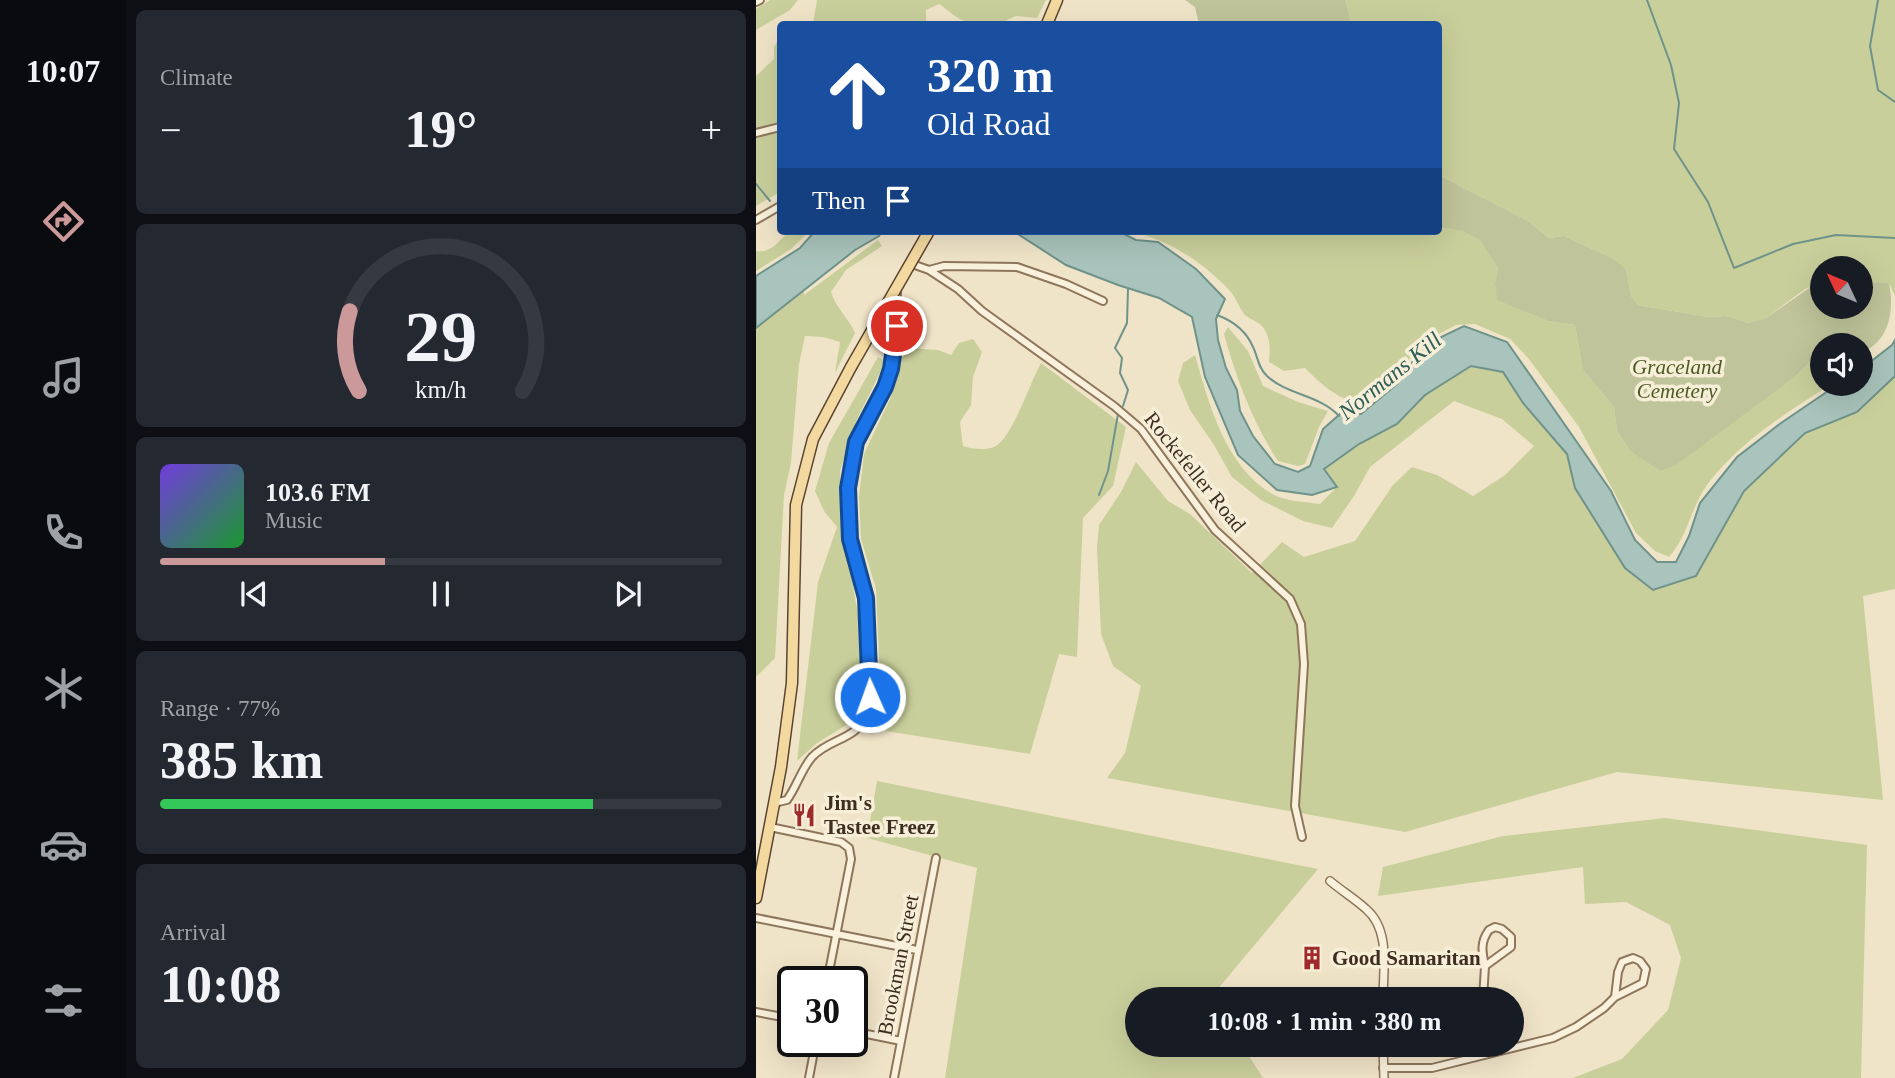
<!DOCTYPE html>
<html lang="en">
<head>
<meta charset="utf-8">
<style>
	:root { --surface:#171b24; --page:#242831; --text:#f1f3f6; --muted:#9ea1a6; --line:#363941; --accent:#cc999b }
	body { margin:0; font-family:Georgia,serif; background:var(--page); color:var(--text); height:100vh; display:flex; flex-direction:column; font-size:26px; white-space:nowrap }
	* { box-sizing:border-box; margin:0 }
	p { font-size:23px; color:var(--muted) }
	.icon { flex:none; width:38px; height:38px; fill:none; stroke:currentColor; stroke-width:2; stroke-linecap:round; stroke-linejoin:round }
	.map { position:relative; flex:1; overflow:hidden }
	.details { display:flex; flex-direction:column; gap:10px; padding:10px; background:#0d0f14; width:630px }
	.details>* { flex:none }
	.top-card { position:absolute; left:21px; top:21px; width:665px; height:214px; border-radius:7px; box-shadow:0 7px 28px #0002; background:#1a4fa0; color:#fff; overflow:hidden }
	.needle { width:46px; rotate:314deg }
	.fabs { position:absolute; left:1054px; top:256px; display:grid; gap:14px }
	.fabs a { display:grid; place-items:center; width:63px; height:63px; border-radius:50%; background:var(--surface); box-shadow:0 7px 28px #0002; font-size:35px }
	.speed { position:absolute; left:21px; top:966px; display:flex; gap:14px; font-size:35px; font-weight:700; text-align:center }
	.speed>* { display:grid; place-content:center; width:91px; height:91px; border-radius:50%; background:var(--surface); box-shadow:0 7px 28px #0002; line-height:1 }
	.speed .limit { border:4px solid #111; border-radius:10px; background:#fff; color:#111 }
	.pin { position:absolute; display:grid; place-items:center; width:60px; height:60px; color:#fff; margin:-30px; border:4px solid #fff; border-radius:50%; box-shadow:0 2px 7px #0007 }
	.me { position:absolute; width:77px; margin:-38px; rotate:358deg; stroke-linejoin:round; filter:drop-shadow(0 0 5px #0008) }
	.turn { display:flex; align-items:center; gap:24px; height:147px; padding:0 35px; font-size:32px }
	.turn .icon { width:91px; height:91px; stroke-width:2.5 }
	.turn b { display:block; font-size:49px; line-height:60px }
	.then { display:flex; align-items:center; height:66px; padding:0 35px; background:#0003; gap:14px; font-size:26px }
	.big { font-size:52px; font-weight:700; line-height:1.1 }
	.details .tile { flex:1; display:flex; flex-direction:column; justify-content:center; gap:10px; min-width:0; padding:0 24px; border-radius:10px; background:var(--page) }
	.details .dial { align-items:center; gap:0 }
	.dial svg { height:182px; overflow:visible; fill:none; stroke:var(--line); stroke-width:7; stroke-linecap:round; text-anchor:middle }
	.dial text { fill:var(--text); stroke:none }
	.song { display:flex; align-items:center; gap:21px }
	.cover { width:84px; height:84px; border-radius:10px; background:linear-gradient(135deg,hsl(260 70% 55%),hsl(130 70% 35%)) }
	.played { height:7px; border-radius:4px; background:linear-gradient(90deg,var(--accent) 40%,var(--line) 40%) }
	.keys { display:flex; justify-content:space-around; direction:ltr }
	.heat { display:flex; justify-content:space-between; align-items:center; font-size:38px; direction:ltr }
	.charge { height:10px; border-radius:5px; background:linear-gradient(90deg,#34c759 77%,var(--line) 0) }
	.trip { position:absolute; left:369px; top:987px; width:399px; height:70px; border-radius:35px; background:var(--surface); box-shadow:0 7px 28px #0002; font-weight:700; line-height:70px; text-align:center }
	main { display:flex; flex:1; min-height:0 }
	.tab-bar { display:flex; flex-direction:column; width:126px; justify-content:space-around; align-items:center; background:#090b0e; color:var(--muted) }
	.tab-bar .icon { width:49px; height:49px }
	.tab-bar .on { color:var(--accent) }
	.tab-bar b { font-size:32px; color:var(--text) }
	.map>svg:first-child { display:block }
	.green { fill:#c9cf9b }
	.cemetery { fill:#bfc49a }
	.water { fill:#a9c4bc; stroke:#6f938a; stroke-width:2 }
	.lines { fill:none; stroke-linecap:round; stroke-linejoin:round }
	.stream { stroke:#6f938a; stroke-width:2 }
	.minor-casing { stroke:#8d765c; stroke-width:10 }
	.tertiary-casing { stroke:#8d765c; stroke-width:10 }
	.primary-casing { stroke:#5b4430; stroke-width:13 }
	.minor { stroke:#faf1dc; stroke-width:6 }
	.tertiary { stroke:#faf1dc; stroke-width:7 }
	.primary { stroke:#f3d9a0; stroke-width:10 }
	.primary-bridge-casing { stroke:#5b4430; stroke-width:13; stroke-linecap:butt }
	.primary-bridge { stroke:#f3d9a0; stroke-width:10 }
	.route-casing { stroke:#114b97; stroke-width:18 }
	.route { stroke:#1a73e8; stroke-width:12 }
	.labels { text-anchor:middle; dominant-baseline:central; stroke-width:7; stroke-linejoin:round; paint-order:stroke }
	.park-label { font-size:21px; font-style:italic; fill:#4d5a26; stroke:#f7eed8 }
	.street-label { font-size:21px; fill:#3d2e20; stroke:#f7eed8 }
	.poi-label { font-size:21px; font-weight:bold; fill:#3d2e20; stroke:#f7eed8; text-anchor:start }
	.water-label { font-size:23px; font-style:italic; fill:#2f5d5a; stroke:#f7eed8 }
</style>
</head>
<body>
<main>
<nav class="tab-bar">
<b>10:07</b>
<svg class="icon on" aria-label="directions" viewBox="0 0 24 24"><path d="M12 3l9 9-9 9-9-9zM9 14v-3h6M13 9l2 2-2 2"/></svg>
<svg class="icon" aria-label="music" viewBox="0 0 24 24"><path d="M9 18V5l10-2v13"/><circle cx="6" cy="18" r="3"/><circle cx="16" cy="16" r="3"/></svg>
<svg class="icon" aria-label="phone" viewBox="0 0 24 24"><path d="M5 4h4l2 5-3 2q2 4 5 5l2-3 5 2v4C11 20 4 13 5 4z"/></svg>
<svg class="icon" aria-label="climate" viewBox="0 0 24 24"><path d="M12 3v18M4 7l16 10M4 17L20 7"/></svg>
<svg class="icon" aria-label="car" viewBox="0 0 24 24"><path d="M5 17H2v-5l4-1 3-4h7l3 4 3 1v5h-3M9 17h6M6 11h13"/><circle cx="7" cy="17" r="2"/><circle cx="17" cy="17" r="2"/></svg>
<svg class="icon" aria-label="filters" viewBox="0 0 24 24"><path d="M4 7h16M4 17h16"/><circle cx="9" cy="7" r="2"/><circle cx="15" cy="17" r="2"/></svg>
</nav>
<section class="details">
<div class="tile"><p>Climate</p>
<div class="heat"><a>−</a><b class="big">19°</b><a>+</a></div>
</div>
<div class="tile dial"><svg viewBox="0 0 100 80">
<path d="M14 69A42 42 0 1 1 86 69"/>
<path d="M14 69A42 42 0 0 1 10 34" stroke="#cc999b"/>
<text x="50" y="56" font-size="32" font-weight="700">29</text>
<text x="50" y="72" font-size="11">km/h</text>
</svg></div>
<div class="tile">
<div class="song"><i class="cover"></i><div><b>103.6 FM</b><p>Music</p></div></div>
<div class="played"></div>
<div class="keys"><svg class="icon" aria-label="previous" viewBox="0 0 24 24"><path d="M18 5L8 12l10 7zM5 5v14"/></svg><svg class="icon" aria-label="pause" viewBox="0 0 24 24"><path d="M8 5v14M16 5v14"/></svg><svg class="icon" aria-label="next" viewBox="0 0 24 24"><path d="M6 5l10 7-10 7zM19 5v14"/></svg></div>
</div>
<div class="tile"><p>Range · 77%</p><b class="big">385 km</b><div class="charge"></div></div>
<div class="tile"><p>Arrival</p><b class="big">10:08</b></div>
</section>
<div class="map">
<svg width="1139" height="1078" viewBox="0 0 1139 1078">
	<rect width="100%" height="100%" fill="#f0e4c8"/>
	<path class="green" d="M 14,0 L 42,0 L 34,10 L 0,30 L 0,9 Z
		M 61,0 L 290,0 L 281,18 L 260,16 L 247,22 L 248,24 C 234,25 214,25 202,18 C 195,14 190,8 183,4 L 170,10 L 170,24 L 57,24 Z
		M 590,0 L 1139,0 L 1139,296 L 1133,283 L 1120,282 L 1104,286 L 1104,268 L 1066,268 L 1066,283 L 1049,289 L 1010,318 L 992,323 L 970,316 L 952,317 L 882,305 L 875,296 L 870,269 L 858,259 L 808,236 L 793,238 L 772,221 L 683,175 L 682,24 L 595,24 Z
		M 24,38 L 24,192 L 0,206 L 0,76 L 18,59 L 18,47 Z
		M 683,227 C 696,229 715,230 725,240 C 730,247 736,261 742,269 L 739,283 L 742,300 L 792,321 L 819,325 L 827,370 L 858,407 L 861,431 L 874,451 L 885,457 L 1041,375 L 1066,350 L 1066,383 L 1077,383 C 1032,412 984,441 951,485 C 935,507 932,536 913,557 L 899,551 L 880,533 L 823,427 L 773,359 L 754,339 L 719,324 L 700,325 L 679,336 L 657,355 L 624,393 L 608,404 C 583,401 566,385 549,368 L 528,371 L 513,362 C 514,349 515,337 506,326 C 501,321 493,319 488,314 C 483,307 480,298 474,291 C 446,261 414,241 374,231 L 643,231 L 647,233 L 682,231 Z
		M 33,231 L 54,231 L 35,249 L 0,271 L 0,251 C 15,254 24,240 33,231 Z
		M 122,240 L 126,246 L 90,270 L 75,292 C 80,308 92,317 99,333 L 79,373 L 84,342 L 67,337 L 49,336 L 43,364 L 35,463 L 28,495 L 19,658 L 0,677 L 0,328 L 48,291 L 48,295 Z
		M 472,327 L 492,351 L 507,386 L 542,402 L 572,411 L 563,427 L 549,464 L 542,466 L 522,461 C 497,423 480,378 468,334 Z
		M 217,339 L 226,352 L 217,377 L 215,405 L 204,422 L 207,446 C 217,449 230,451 240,446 C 257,436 274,382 285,363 L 370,427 L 357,486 L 327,518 L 321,657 L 303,654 L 274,754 L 117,729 L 124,680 L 120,589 L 105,539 L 103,496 L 108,454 L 135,397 L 146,358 L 152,348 L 182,350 L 195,355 L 203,343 Z
		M 439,355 C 453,404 469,466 516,494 C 528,501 550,502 564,504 L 581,487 L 568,469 L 603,444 L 641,424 L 669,395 L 715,366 L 747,372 L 767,403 L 811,454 L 819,488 L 869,568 L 940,576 L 988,491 L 1049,433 L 1101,412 L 1139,376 L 1139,589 L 1107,596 L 1127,800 L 861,772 L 649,832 L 351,778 L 369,753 L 385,686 L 357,666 L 345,634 L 341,548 L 343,525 L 365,492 L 380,462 L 412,501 L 434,514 L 496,573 L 526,542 L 548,557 L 599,541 L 637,485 L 656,467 L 681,475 L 717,496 L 749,475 L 778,446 L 746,419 L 698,401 L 614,467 L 598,496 L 576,528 L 547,521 L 505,500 L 476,477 L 458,445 L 434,410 L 422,381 L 427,363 Z
		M 122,357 L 130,361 L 101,419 L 84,471 L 85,514 L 104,627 L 109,682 L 102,711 L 92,724 L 61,743 L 41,761 L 62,582 L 81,527 L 68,511 L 59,491 L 73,443 Z
		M 121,781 L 562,869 L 456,996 L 458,999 L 382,999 L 382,1045 L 486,1045 L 507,1078 L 189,1078 L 221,868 L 111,838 Z
		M 909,818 L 1111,845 L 1105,1078 L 817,1078 L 866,1059 L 912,1010 L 925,958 L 914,925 L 870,902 L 829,904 L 827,867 L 622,896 L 627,867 L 747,836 Z"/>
	<path class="cemetery" d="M 429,0 L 590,0 L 595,24 L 443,24 L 439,7 Z
		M 683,175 L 772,221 L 793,238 L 808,236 L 858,259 L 870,269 L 875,296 L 882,305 L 952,317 L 970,316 L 992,323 L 1010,318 L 1059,284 L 1066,283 L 1066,306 L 1104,306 L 1104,286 L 1120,282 L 1133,283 C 1139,311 1133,343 1104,353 L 1104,345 L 1066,345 L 1066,350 L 1041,375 L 920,465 L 905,471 L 874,451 L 861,431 L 858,407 L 827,370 L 819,325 L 792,321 L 741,300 L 739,283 L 742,269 L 724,240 L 707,231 L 683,227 Z"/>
	<path class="water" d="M 59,231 L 126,231 L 123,236 L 99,250 L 0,328 L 0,276 L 44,248 Z
		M 257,231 L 362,231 L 380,240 L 402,242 L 440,269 L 469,299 L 460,319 L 462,340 L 470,368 L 481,390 L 484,411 L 497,436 L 519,464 L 542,472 L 554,466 L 567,429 L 584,414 L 605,414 L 641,384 L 660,357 L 685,337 L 708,326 L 751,342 L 855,491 L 879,540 L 901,562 L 920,562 L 933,536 L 944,503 L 981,457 L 1025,423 L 1084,383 L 1104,383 L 1104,370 L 1136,345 L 1139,340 L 1139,376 L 1101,412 L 1049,433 L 988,491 L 940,576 L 897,590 L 869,568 L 819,488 L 811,454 L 767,403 L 747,372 L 715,366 L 669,395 L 641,424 L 603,444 L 568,469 L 581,487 L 556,495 L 521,490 L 482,455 L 449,377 L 436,317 L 403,298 L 362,285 L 310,265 Z"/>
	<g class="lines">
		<path class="stream" d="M 891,0 L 915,65 L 923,103 L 918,149 L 952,202 L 978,268 L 1037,244 L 1080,235 L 1139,238
			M 1122,0 L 1114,46 L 1122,90 L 1139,102
			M 0,184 L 14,201
			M 461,315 C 477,321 490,330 497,347 C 502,357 502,368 511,376 C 531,395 564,395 583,416
			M 367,406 L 372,390 L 364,373 L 366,358 L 359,348 L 371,323 L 372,289
			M 343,495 L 352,471 L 362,414"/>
		<g class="minor-casing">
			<path id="minor" d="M 0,2 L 4,0
				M 0,133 L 24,127
				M 0,220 L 24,206
				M 152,265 L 159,265 L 173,270 L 202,289 L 226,311 L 358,406 L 385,429 L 459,530 L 534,599 L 545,624 L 548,664 L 539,806 L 546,837
				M 173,270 L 188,266 L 261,267 L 310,284 L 347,301
				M 18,803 L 31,800 C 41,786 45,770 56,757 C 76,736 102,742 113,709 L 111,607 L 107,579 L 94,539 L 92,488 L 100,442 L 135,369 L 140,342 L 141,290
				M 14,827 L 85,842 L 93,848 L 95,859 L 71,982
				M 0,918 L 161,950
				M 739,927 L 746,929 L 755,937 L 755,947 L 729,966 C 726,952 724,942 733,930 Z
				M 877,958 L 884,961 L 890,969 L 887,983 L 859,997 L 862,972 L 866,962 Z
				M 727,999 L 729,966
				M 0,1012 L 37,1019
				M 96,1031 L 145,1041
				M 627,1068 L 676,1068 L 797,1038 L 820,1027 L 848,1008 L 859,997
				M 53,1078 L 60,1041
				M 138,1078 L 180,858"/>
		</g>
		<g class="tertiary-casing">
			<path id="tertiary" d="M 574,881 C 586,891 599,899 610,909 C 635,930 627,970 627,999
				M 627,1045 L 628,1078"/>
		</g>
		<g class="primary-casing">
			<path id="primary" d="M 291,24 L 301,0
				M 0,898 L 25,767 L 36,683 L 40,505 L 57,439 L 95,367"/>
		</g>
		<use href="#minor" class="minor"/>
		<use href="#tertiary" class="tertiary"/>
		<use href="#primary" class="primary"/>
		<g class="primary-bridge-casing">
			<path id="primary-bridge" d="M 95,367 L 173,231"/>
		</g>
		<use href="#primary-bridge" class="primary-bridge"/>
	</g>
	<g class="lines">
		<g class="route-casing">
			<path id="route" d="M 114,697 L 110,598 L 94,539 L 92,488 L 100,442 L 129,387 L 135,369 L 141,326"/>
		</g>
		<use href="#route" class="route"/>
	</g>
	<defs>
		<g id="restaurant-bare" transform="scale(1.89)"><path d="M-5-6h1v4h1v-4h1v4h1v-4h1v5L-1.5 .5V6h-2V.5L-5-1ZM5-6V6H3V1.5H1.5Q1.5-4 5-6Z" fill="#9e2a2b" stroke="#f7eed8" stroke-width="2.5" paint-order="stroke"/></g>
		<g id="building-bare" transform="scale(1.89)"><path d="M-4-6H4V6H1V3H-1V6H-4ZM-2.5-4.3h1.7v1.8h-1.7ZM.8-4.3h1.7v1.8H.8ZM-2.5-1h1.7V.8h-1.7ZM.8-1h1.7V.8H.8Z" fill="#9e2a2b" stroke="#f7eed8" stroke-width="2.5" paint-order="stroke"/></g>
	</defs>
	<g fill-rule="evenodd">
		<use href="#restaurant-bare" x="48" y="815"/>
		<use href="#building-bare" x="556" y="958"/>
	</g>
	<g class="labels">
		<g class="park-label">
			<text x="921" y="367">Graceland<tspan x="921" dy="24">Cemetery</tspan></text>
		</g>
		<g class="street-label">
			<text transform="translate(439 472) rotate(51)">Rockefeller Road</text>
			<text transform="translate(142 965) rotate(-79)">Brookman Street</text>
		</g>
		<g class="poi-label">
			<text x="68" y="803">Jim's<tspan x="68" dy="24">Tastee Freez</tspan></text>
			<text x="576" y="958">Good Samaritan</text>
		</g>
		<g class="water-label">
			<text transform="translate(634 376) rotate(-39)">Normans Kill</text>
		</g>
	</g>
</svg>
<div class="fabs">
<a><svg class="needle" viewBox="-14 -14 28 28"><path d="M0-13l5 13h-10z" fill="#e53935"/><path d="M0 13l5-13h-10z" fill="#9ea1a6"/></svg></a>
<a><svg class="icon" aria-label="sound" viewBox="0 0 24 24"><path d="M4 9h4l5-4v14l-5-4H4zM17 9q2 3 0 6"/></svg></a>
</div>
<div class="speed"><div class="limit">30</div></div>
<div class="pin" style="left:141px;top:326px;background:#d93025"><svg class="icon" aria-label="arrive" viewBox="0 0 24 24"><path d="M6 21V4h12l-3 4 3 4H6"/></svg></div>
<svg class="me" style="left:114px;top:697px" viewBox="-20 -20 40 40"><circle r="17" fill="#1a73e8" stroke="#fff" stroke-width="3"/><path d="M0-11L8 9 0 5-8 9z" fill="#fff"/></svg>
<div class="trip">10:08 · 1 min · 380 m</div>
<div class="top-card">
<div class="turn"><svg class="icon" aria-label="ahead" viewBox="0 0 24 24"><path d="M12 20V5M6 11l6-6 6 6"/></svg><div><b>320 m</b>Old Road</div></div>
<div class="then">Then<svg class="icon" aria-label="arrive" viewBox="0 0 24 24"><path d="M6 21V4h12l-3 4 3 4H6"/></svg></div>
</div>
</div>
</main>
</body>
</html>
